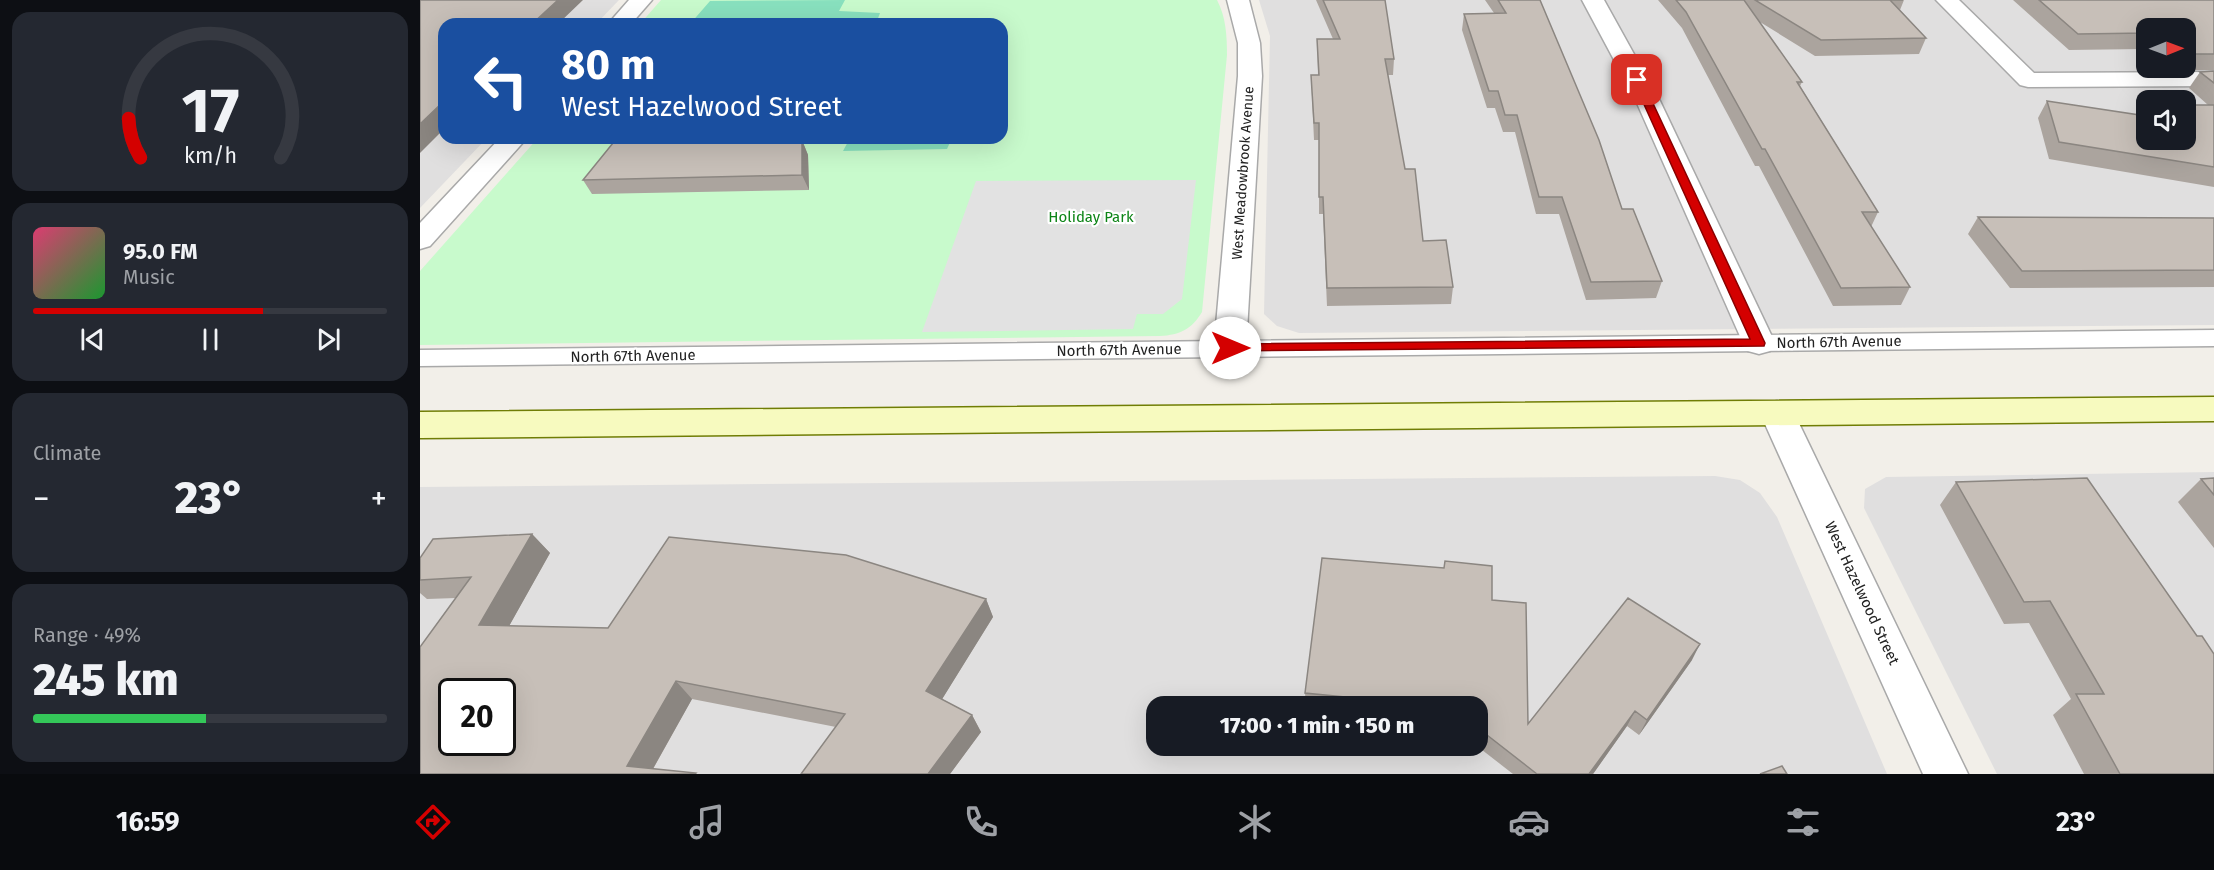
<!DOCTYPE html>
<html lang="en">
<head>
<meta charset="utf-8">
<style>
	:root { --surface:#171b24; --page:#242831; --text:#f1f3f6; --muted:#9ea1a6; --line:#363941; --accent:#d40000 }
	body { margin:0; font-family:"Fira Sans",sans-serif; background:var(--page); color:var(--text); height:100vh; display:flex; flex-direction:column; font-size:22px; white-space:nowrap }
	* { box-sizing:border-box; margin:0 }
	p { font-size:20px; color:var(--muted) }
	.icon { flex:none; width:33px; height:33px; fill:none; stroke:currentColor; stroke-width:2; stroke-linecap:round; stroke-linejoin:round }
	.map { position:relative; flex:1; overflow:hidden }
	.sheet { display:flex; flex-direction:column; gap:12px; padding:12px; background:#0d0f14; width:420px }
	.sheet>* { flex:none }
	.hud { position:absolute; left:18px; top:18px; width:570px; height:126px; border-radius:18px; box-shadow:0 6px 24px #0002; background:#1a4fa0; color:#fff; overflow:hidden }
	.needle { width:39px; rotate:89deg }
	.controls { position:absolute; left:1716px; top:18px; display:grid; gap:12px }
	.controls a { display:grid; place-items:center; width:60px; height:60px; border-radius:12px; background:var(--surface); box-shadow:0 6px 24px #0002; font-size:30px }
	.speed { position:absolute; left:18px; top:678px; display:flex; gap:12px; font-size:30px; font-weight:700; text-align:center }
	.speed>* { display:grid; place-content:center; width:78px; height:78px; border-radius:50%; background:var(--surface); box-shadow:0 6px 24px #0002; line-height:1 }
	.speed .limit { border:3px solid #111; border-radius:9px; background:#fff; color:#111 }
	.pin { position:absolute; display:grid; place-items:center; width:51px; height:51px; color:#fff; margin:-26px; border-radius:12px; box-shadow:0 3px 9px #0006 }
	.me { position:absolute; width:66px; margin:-33px; rotate:90deg; stroke-linejoin:round; filter:drop-shadow(0 0 4px #0008) }
	.turn { display:flex; align-items:center; gap:21px; height:126px; padding:0 24px; font-size:27px }
	.turn .icon { width:78px; height:78px; stroke-width:2.5 }
	.turn b { display:block; font-size:42px; line-height:51px }
	.big { font-size:45px; font-weight:800; line-height:1.1 }
	.sheet .tile { flex:1; display:flex; flex-direction:column; justify-content:center; gap:9px; min-width:0; padding:0 21px; border-radius:18px; background:var(--page) }
	.sheet .dial { align-items:center; gap:0 }
	.dial svg { height:156px; overflow:visible; fill:none; stroke:var(--line); stroke-width:7; stroke-linecap:round; text-anchor:middle }
	.dial text { fill:var(--text); stroke:none }
	.song { display:flex; align-items:center; gap:18px }
	.cover { width:72px; height:72px; border-radius:9px; background:linear-gradient(135deg,hsl(340 70% 55%),hsl(130 70% 35%)) }
	.played { height:6px; border-radius:3px; background:linear-gradient(90deg,var(--accent) 65%,var(--line) 65%) }
	.keys { display:flex; justify-content:space-around; direction:ltr }
	.heat { display:flex; justify-content:space-between; align-items:center; font-size:33px; direction:ltr }
	.charge { height:9px; border-radius:4px; background:linear-gradient(90deg,#34c759 49%,var(--line) 0) }
	.trip { position:absolute; left:726px; top:696px; width:342px; height:60px; border-radius:18px; background:var(--surface); box-shadow:0 6px 24px #0002; font-weight:800; line-height:60px; text-align:center }
	.dock { display:flex; height:96px; justify-content:space-around; align-items:center; background:#090b0e; color:var(--muted) }
	.dock .icon { width:42px; height:42px }
	.dock .current { color:var(--accent) }
	.dock b { font-size:27px; color:var(--text) }
	main { display:flex; flex:1; min-height:0 }
	.map>svg:first-child { display:block }
	.residential { fill:#e0dfdf; fill-rule:evenodd }
	.park { fill:#c8facc }
	.pitch { fill:#88e0be }
	.parking { fill:#e2e2e2 }
	.lines { fill:none; stroke-linecap:round; stroke-linejoin:round }
	.lane-casing { stroke:#a9a9a9; stroke-width:3 }
	.street-casing { stroke:#a9a9a9; stroke-width:3 }
	.secondary-casing { stroke:#707d05; stroke-width:3 }
	.lane { fill:#fff; fill-rule:evenodd }
	.street { fill:#fff; fill-rule:evenodd }
	.secondary { fill:#f7fabf; fill-rule:evenodd }
	.wall { fill:#aba49e }
	.shaded-wall { fill:#8b8681 }
	.building { fill:#c7bfb8; stroke:#8b8681; stroke-width:1.5; fill-rule:evenodd }
	.route { fill:#d40000; stroke:#8a0000; stroke-width:1.5 }
	.labels { text-anchor:middle; dominant-baseline:central; stroke-width:4.5; stroke-linejoin:round; paint-order:stroke }
	.far-street-label { font-size:14px; fill:#222; stroke:#fff }
	.park-label { font-size:15px; fill:#0c8416; stroke:#fff }
	.street-label { font-size:15px; fill:#222; stroke:#fff }
</style>
</head>
<body>
<main>
<section class="sheet">
<div class="tile dial"><svg viewBox="0 0 100 80">
<path d="M14 69A42 42 0 1 1 86 69"/>
<path d="M14 69A42 42 0 0 1 8 49" stroke="#d40000"/>
<text x="50" y="56" font-size="32" font-weight="700">17</text>
<text x="50" y="72" font-size="11">km/h</text>
</svg></div>
<div class="tile">
<div class="song"><i class="cover"></i><div><b>95.0 FM</b><p>Music</p></div></div>
<div class="played"></div>
<div class="keys"><svg class="icon" aria-label="previous" viewBox="0 0 24 24"><path d="M18 5L8 12l10 7zM5 5v14"/></svg><svg class="icon" aria-label="pause" viewBox="0 0 24 24"><path d="M8 5v14M16 5v14"/></svg><svg class="icon" aria-label="next" viewBox="0 0 24 24"><path d="M6 5l10 7-10 7zM19 5v14"/></svg></div>
</div>
<div class="tile"><p>Climate</p>
<div class="heat"><a>−</a><b class="big">23°</b><a>+</a></div>
</div>
<div class="tile"><p>Range · 49%</p><b class="big">245 km</b><div class="charge"></div></div>
</section>
<div class="map">
<svg width="1794" height="774" viewBox="0 0 1794 774">
	<rect width="100%" height="100%" fill="#f2efe9"/>
	<path class="residential" d="M 0,0 L 199,0 L 176,24 L 24,24 L 24,138 L 67,138 L 0,208 Z
		M 839,0 L 1794,0 L 1794,325 L 879,333 L 857,326 L 844,314 L 850,36 ZM 1726,28 L 1766,28 L 1766,68 L 1726,68 ZM 1726,100 L 1766,100 L 1766,140 L 1726,140 Z
		M 1794,472 L 1794,774 L 1577,774 L 1444,508 L 1445,489 L 1466,477 Z
		M 1295,476 L 1320,480 L 1340,493 L 1357,517 L 1467,774 L 0,774 L 0,487 ZM 32,692 L 82,692 L 82,742 L 32,742 ZM 736,706 L 1058,706 L 1058,746 L 736,746 Z"/>
	<path class="park" d="M 241,0 L 797,0 C 806,17 807,36 807,55 L 782,312 C 772,329 760,335 740,336 L 0,345 L 0,271 L 118,138 L 582,138 L 582,24 L 220,24 Z"/>
	<path class="pitch" d="M 425,0 L 419,11 L 460,13 L 457,21 L 474,21 L 473,24 L 270,24 L 290,1 Z
		M 430,138 L 532,138 L 527,149 L 423,151 Z"/>
	<path class="parking" d="M 776,180 L 762,299 L 743,314 L 717,314 L 713,329 L 502,332 L 556,181 Z"/>
	<g class="lines">
		<g class="lane-casing">
			<path id="lane" d="M 1794,330 L 1794,346 L 0,366 L 0,350 Z"/>
		</g>
		<g class="street-casing">
			<path id="street" d="M 209,0 L 232,0 L 211,24 L 188,24 Z
				M 807,0 L 829,0 L 840,43 L 842,76 L 826,348 L 821,356 L 810,359 L 799,356 L 794,348 L 818,76 L 818,43 Z
				M 1162,0 L 1184,0 L 1240,101 L 1355,343 L 1350,351 L 1339,354 L 1328,351 L 1323,343 L 1216,101 Z
				M 1516,0 L 1539,0 L 1614,73 L 1794,72 L 1794,86 L 1608,87 L 1600,85 Z
				M 80,138 L 107,138 L 10,246 L 0,249 L 0,223 Z
				M 1357,401 L 1369,404 L 1374,413 L 1548,774 L 1503,774 L 1340,413 L 1345,404 Z"/>
		</g>
		<g class="secondary-casing">
			<path id="secondary" d="M 1794,397 L 1794,421 L 0,438 L 0,412 Z"/>
		</g>
		<use href="#lane" class="lane"/>
		<use href="#street" class="street"/>
		<use href="#secondary" class="secondary"/>
	</g>
	<path class="wall" d="M 896,0 L 965,0 L 974,59 L 973,75 L 968,75 L 985,169 L 1003,241 L 1033,287 L 1031,304 L 907,306 L 903,214 L 899,214 L 899,140 L 894,140 L 891,75 L 898,75 L 897,39 L 913,39 Z
		M 1065,0 L 1120,0 L 1202,209 L 1242,281 L 1236,298 L 1166,300 L 1139,214 L 1116,214 L 1095,132 L 1083,132 L 1075,108 L 1067,108 L 1042,30 L 1044,14 L 1074,13 Z
		M 1238,0 L 1484,0 L 1480,10 L 1506,38 L 1499,54 L 1395,56 L 1340,22 L 1382,82 L 1380,86 L 1458,212 L 1451,227 L 1490,287 L 1481,305 L 1413,306 L 1339,166 L 1335,166 L 1262,28 Z
		M 1593,0 L 1794,0 L 1794,70 L 1748,70 L 1745,68 L 1766,68 L 1766,28 L 1726,28 L 1726,52 L 1723,49 L 1649,50 Z
		M 1794,71 L 1794,187 L 1629,159 L 1618,118 L 1627,101 L 1726,140 L 1788,105 L 1769,88 L 1780,72 Z
		M 382,140 L 388,155 L 389,190 L 172,194 L 163,180 Z
		M 1558,217 L 1794,218 L 1794,287 L 1590,288 L 1548,234 Z
		M 1794,478 L 1794,548 L 1758,502 L 1781,479 Z
		M 1536,482 L 1794,774 L 1664,774 L 1633,715 L 1651,699 L 1609,623 L 1584,624 L 1520,505 Z
		M 112,534 L 130,553 L 89,626 L 188,628 L 566,599 L 573,617 L 522,699 L 552,715 L 561,732 L 530,774 L 381,774 L 416,727 L 272,699 L 233,769 L 0,774 L 36,598 L 7,599 L 0,593 L 0,558 Z
		M 1025,561 L 1072,600 L 1108,724 L 1272,660 L 1219,735 L 1207,726 L 1173,774 L 1093,774 L 1057,746 L 1058,706 L 886,706 L 885,693 L 1024,568 Z"/>
	<path class="shaded-wall" d="M 138,0 L 163,0 L 138,24 L 112,24 Z
		M 24,101 L 24,129 L 0,153 L 0,124 Z
		M 382,140 L 388,155 L 389,190 L 382,175 Z
		M 112,534 L 130,553 L 79,644 L 59,625 Z
		M 566,599 L 573,617 L 516,709 L 506,691 Z
		M 1280,644 L 1272,660 L 1219,735 L 1227,720 Z
		M 256,681 L 272,699 L 230,774 L 207,766 Z
		M 1215,711 L 1207,726 L 1173,774 L 1169,774 Z
		M 552,715 L 561,732 L 530,774 L 508,774 Z"/>
	<path class="building" d="M 0,0 L 138,0 L 112,24 L 24,24 L 24,101 L 0,124 Z
		M 903,0 L 965,0 L 974,59 L 965,59 L 985,169 L 995,169 L 1003,241 L 1026,240 L 1033,287 L 907,288 L 903,197 L 899,197 L 899,123 L 894,123 L 891,75 L 899,75 L 897,39 L 920,39 Z
		M 1078,0 L 1120,0 L 1179,140 L 1202,209 L 1213,209 L 1242,281 L 1171,282 L 1142,197 L 1119,197 L 1097,115 L 1085,115 L 1078,91 L 1069,91 L 1044,14 L 1086,13 Z
		M 1256,0 L 1324,0 L 1382,82 L 1377,82 L 1458,212 L 1442,212 L 1490,287 L 1421,288 L 1345,149 L 1342,149 L 1266,12 Z
		M 1335,0 L 1483,0 L 1470,0 L 1506,38 L 1401,40 Z
		M 1619,0 L 1794,0 L 1794,54 L 1766,54 L 1766,28 L 1726,28 L 1726,33 L 1658,34 Z
		M 1794,71 L 1794,83 L 1780,72 Z
		M 1627,101 L 1726,116 L 1726,140 L 1766,140 L 1766,105 L 1794,105 L 1794,167 L 1639,142 Z
		M 382,140 L 382,175 L 163,180 L 193,143 Z
		M 1558,217 L 1794,218 L 1794,270 L 1602,271 Z
		M 1667,478 L 1777,636 L 1782,636 L 1794,654 L 1794,774 L 1700,774 L 1656,694 L 1684,694 L 1630,601 L 1604,602 L 1536,482 Z
		M 1794,478 L 1794,495 L 1781,479 Z
		M 112,534 L 59,625 L 188,628 L 249,537 L 426,555 L 566,599 L 506,691 L 552,715 L 508,774 L 381,774 L 425,714 L 256,681 L 207,766 L 276,773 L 275,774 L 0,774 L 0,647 L 51,577 L 0,580 L 0,558 L 13,539 ZM 32,692 L 82,692 L 82,742 L 32,742 Z
		M 902,558 L 1024,568 L 1025,561 L 1072,566 L 1072,600 L 1106,603 L 1108,724 L 1208,598 L 1280,644 L 1227,720 L 1215,711 L 1169,774 L 1117,774 L 1058,728 L 1058,706 L 1016,706 L 885,693 Z
		M 1362,766 L 1367,774 L 1340,774 Z"/>
	<path class="route" d="M 1214,78 L 1222,80 L 1345,343 L 1344,346 L 806,351 L 804,348 L 806,345 L 810,344 L 1330,339 L 1213,80 Z"/>
	<g class="labels">
		<g class="far-street-label">
			<text transform="translate(823 173) rotate(-86)">West Meadowbrook Avenue</text>
		</g>
		<g class="park-label">
			<text x="671" y="217">Holiday Park</text>
		</g>
		<g class="street-label">
			<text transform="translate(1419 342) rotate(-1)">North 67th Avenue</text>
			<text transform="translate(699 350) rotate(-1)">North 67th Avenue</text>
			<text transform="translate(213 356) rotate(-1)">North 67th Avenue</text>
			<text transform="translate(1442 593) rotate(65)">West Hazelwood Street</text>
		</g>
	</g>
</svg>
<div class="controls">
<a><svg class="needle" viewBox="-14 -14 28 28"><path d="M0-13l5 13h-10z" fill="#e53935"/><path d="M0 13l5-13h-10z" fill="#9ea1a6"/></svg></a>
<a><svg class="icon" aria-label="sound" viewBox="0 0 24 24"><path d="M4 9h4l5-4v14l-5-4H4zM17 9q2 3 0 6"/></svg></a>
</div>
<div class="speed"><div class="limit">20</div></div>
<div class="pin" style="left:1217px;top:80px;background:#d93025"><svg class="icon" aria-label="arrive" viewBox="0 0 24 24"><path d="M6 21V4h12l-3 4 3 4H6"/></svg></div>
<svg class="me" style="left:810px;top:348px" viewBox="-20 -20 40 40"><circle r="19" fill="#fff"/><path d="M0-13L10 11 0 6-10 11z" fill="#d40000"/></svg>
<div class="trip">17:00 · 1 min · 150 m</div>
<div class="hud">
<div class="turn"><svg class="icon" aria-label="left" viewBox="0 0 24 24"><path d="M17 20v-9H6M10 6l-5 5 5 5"/></svg><div><b>80 m</b>West Hazelwood Street</div></div>
</div>
</div>
</main>
<nav class="dock">
<b>16:59</b>
<svg class="icon current" aria-label="directions" viewBox="0 0 24 24"><path d="M12 3l9 9-9 9-9-9zM9 14v-3h6M13 9l2 2-2 2"/></svg>
<svg class="icon" aria-label="music" viewBox="0 0 24 24"><path d="M9 18V5l10-2v13"/><circle cx="6" cy="18" r="3"/><circle cx="16" cy="16" r="3"/></svg>
<svg class="icon" aria-label="phone" viewBox="0 0 24 24"><path d="M5 4h4l2 5-3 2q2 4 5 5l2-3 5 2v4C11 20 4 13 5 4z"/></svg>
<svg class="icon" aria-label="climate" viewBox="0 0 24 24"><path d="M12 3v18M4 7l16 10M4 17L20 7"/></svg>
<svg class="icon" aria-label="car" viewBox="0 0 24 24"><path d="M5 17H2v-5l4-1 3-4h7l3 4 3 1v5h-3M9 17h6M6 11h13"/><circle cx="7" cy="17" r="2"/><circle cx="17" cy="17" r="2"/></svg>
<svg class="icon" aria-label="filters" viewBox="0 0 24 24"><path d="M4 7h16M4 17h16"/><circle cx="9" cy="7" r="2"/><circle cx="15" cy="17" r="2"/></svg>
<b>23°</b>
</nav>
</body>
</html>
